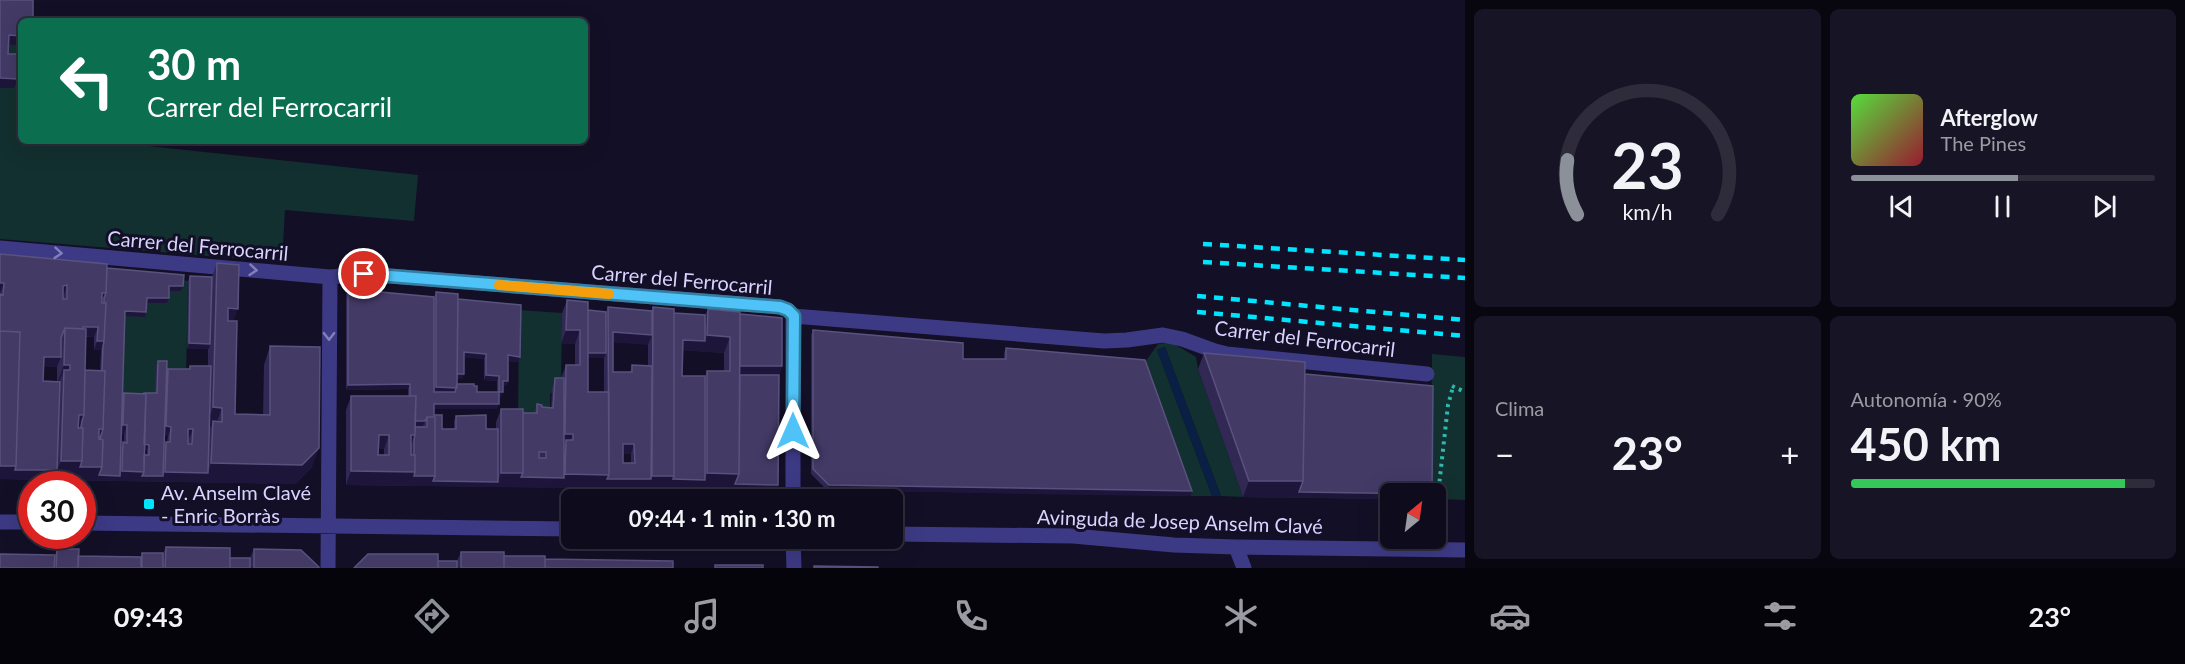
<!DOCTYPE html>
<html lang="es">
<head>
<meta charset="utf-8">
<style>
	:root { --surface:#0e0b1c; --page:#171425; --text:#f1f3f6; --muted:#9b9ba3; --line:#2e2b3b; --accent:#8c9099 }
	body { margin:0; font-family:Lato,sans-serif; background:var(--page); color:var(--text); height:100vh; display:flex; flex-direction:column; font-size:22px; white-space:nowrap }
	* { box-sizing:border-box; margin:0 }
	p { font-size:20px; color:var(--muted) }
	.icon { flex:none; width:33px; height:33px; fill:none; stroke:currentColor; stroke-width:2; stroke-linecap:round; stroke-linejoin:round }
	.map { position:relative; flex:1; overflow:hidden }
	.details { display:flex; flex-direction:column; gap:9px; padding:9px; background:#08060f; width:720px }
	.details>* { flex:none }
	.banner { position:absolute; left:18px; top:18px; width:570px; height:126px; border-radius:9px; box-shadow:0 6px 24px #0002,0 0 0 2px var(--line); background:#0b6e4f; color:#fff; overflow:hidden }
	.needle { width:39px; rotate:29deg }
	.tools { position:absolute; left:1380px; top:483px; display:grid; gap:12px }
	.tools a { display:grid; place-items:center; width:66px; height:66px; border-radius:9px; background:var(--surface); box-shadow:0 6px 24px #0002,0 0 0 2px var(--line); font-size:30px }
	.speed { position:absolute; left:18px; top:471px; display:flex; gap:12px; font-size:30px; font-weight:700; text-align:center }
	.speed>* { display:grid; place-content:center; width:78px; height:78px; border-radius:50%; background:var(--surface); box-shadow:0 6px 24px #0002,0 0 0 2px var(--line); line-height:1 }
	.speed .limit { border:9px solid #d22; background:#fff; color:#111 }
	.pin { position:absolute; display:grid; place-items:center; width:51px; height:51px; color:#fff; margin:-26px; border:3px solid #fff; border-radius:50%; box-shadow:0 2px 6px #0007 }
	.me { position:absolute; width:66px; margin:-33px; rotate:0deg; stroke-linejoin:round; filter:drop-shadow(0 0 4px #0008) }
	.turn { display:flex; align-items:center; gap:21px; height:126px; padding:0 30px; font-size:27px }
	.turn .icon { width:78px; height:78px; stroke-width:2.5 }
	.turn b { display:block; font-size:42px; line-height:51px }
	.big { font-size:45px; font-weight:700; line-height:1.1 }
	.details .widget { flex:1; display:flex; flex-direction:column; justify-content:center; gap:9px; min-width:0; padding:0 21px; border-radius:9px; background:var(--page) }
	.details .dial { align-items:center; gap:0 }
	.dial svg { height:156px; overflow:visible; fill:none; stroke:var(--line); stroke-width:7; stroke-linecap:round; text-anchor:middle }
	.dial text { fill:var(--text); stroke:none }
	.song { display:flex; align-items:center; gap:18px }
	.cover { width:72px; height:72px; border-radius:9px; background:linear-gradient(135deg,hsl(110 70% 55%),hsl(350 70% 35%)) }
	.played { height:6px; border-radius:3px; background:linear-gradient(90deg,var(--accent) 55%,var(--line) 55%) }
	.keys { display:flex; justify-content:space-around; direction:ltr }
	.heat { display:flex; justify-content:space-between; align-items:center; font-size:33px; direction:ltr }
	.charge { height:9px; border-radius:4px; background:linear-gradient(90deg,#34c759 90%,var(--line) 0) }
	.details .tiles { flex:1; display:grid; gap:9px; grid-template-columns:repeat(2,1fr) }
	.trip { position:absolute; left:561px; top:489px; width:342px; height:60px; border-radius:9px; background:var(--surface); box-shadow:0 6px 24px #0002,0 0 0 2px var(--line); font-weight:700; line-height:60px; text-align:center }
	.dock { display:flex; height:96px; justify-content:space-around; align-items:center; background:#06040b; color:var(--muted) }
	.dock .icon { width:42px; height:42px }
	.dock .current { color:var(--accent) }
	.dock b { font-size:27px; color:var(--text) }
	main { display:flex; flex:1; min-height:0 }
	.map>svg:first-child { display:block }
	.green { fill:#12302f }
	.water { fill:#0a1f44 }
	.lines { fill:none; stroke-linecap:round; stroke-linejoin:round }
	.path { stroke:#2fb8b0; stroke-width:4; stroke-dasharray:3 4.5; stroke-linecap:butt }
	.street { stroke:#3d3a85; stroke-width:15 }
	.rail { stroke:#00e5ff; stroke-width:4.5; stroke-dasharray:9 8; stroke-linecap:butt }
	.wall { fill:#312854; fill-rule:evenodd }
	.shaded-wall { fill:#1d163a }
	.building { fill:#433a66; stroke:#5a527e; stroke-width:1.5; fill-rule:evenodd }
	.oneway { stroke:#837fbc }
	.route-casing { stroke:#337fa1; stroke-width:15 }
	.route { stroke:#4fc3f7; stroke-width:10 }
	.slow { stroke:#f59e0b; stroke-width:10 }
	.poi-dot { fill:#00e5ff; stroke:#130f26; stroke-width:2 }
	.labels { text-anchor:middle; dominant-baseline:central; stroke-width:6; stroke-linejoin:round; paint-order:stroke }
	.street-label { font-size:20px; fill:#d9d4ff; stroke:#130f26 }
	.poi-label { font-size:20px; fill:#d9d4ff; stroke:#130f26; text-anchor:start }
</style>
</head>
<body>
<main>
<div class="map">
<svg width="1465" height="568" viewBox="0 0 1465 568">
	<rect width="100%" height="100%" fill="#130f26"/>
	<path class="green" d="M 5,45 L 21,45 L 21,141 L 102,141 L 418,175 L 414,221 L 285,210 L 282,262 L 0,239 L 0,88 L 14,88 L 5,63 Z
		M 182,280 L 188,281 L 186,379 L 155,398 L 121,403 L 123,316 L 167,291 Z
		M 519,310 L 562,313 L 561,388 L 550,394 L 550,417 L 518,422 Z
		M 1171,342 L 1196,357 L 1198,369 L 1243,497 L 1221,496 L 1165,347 L 1157,350 L 1212,496 L 1191,496 L 1143,365 L 1158,344 Z
		M 1432,354 L 1465,357 L 1465,500 L 1436,499 L 1436,494 L 1431,494 Z"/>
	<path class="water" d="M 1165,347 L 1221,496 L 1212,496 L 1157,350 Z"/>
	<g class="lines">
		<path class="path" d="M 1452,386 L 1465,392
			M 1437,504 L 1448,405 L 1453,387"/>
		<path class="street" d="M 0,248 L 330,277 L 365,274 L 780,307 L 788,310 L 793,316 L 1104,341 L 1127,340 L 1163,335 L 1182,339 L 1215,351 L 1227,354 L 1427,374
			M 793,500 L 793,316
			M 0,522 L 32,522
			M 82,523 L 572,529
			M 892,534 L 1073,536 L 1174,545 L 1236,547 L 1465,550
			M 793,538 L 794,568
			M 1236,547 L 1244,568
			M 328,568 L 330,277"/>
		<path class="rail" d="M 1203,244 L 1465,260
			M 1203,262 L 1465,278
			M 1197,296 L 1465,320
			M 1197,312 L 1465,336"/>
	</g>
	<path class="wall" d="M 0,254 L 107,268 L 181,291 L 169,291 L 169,298 L 167,303 L 147,303 L 145,317 L 125,316 L 123,398 L 124,393 L 144,394 L 155,393 L 156,366 L 158,361 L 166,374 L 168,369 L 188,369 L 190,366 L 208,366 L 208,349 L 187,349 L 188,281 L 190,276 L 212,277 L 217,263 L 233,321 L 235,414 L 263,415 L 264,365 L 270,346 L 312,467 L 295,484 L 0,479 ZM 86,337 L 94,337 L 94,350 L 101,350 L 100,371 L 85,370 ZM 43,366 L 57,367 L 57,382 L 43,381 ZM 122,435 L 124,435 L 124,443 L 121,447 ZM 164,436 L 168,436 L 167,442 L 166,442 L 164,446 ZM 144,450 L 147,450 L 147,455 L 144,455 Z
		M 348,289 L 434,297 L 436,292 L 458,299 L 520,357 L 518,362 L 508,361 L 507,386 L 503,386 L 501,397 L 499,397 L 497,409 L 434,409 L 434,415 L 442,429 L 454,429 L 454,421 L 456,416 L 486,429 L 496,429 L 496,422 L 501,409 L 523,413 L 534,413 L 537,404 L 542,407 L 551,408 L 552,388 L 555,378 L 561,378 L 566,365 L 575,365 L 575,344 L 561,344 L 562,313 L 567,300 L 588,310 L 606,312 L 608,307 L 652,311 L 653,307 L 674,313 L 705,315 L 708,309 L 740,314 L 782,366 L 779,375 L 777,490 L 346,485 L 346,410 L 351,396 L 408,396 L 408,389 L 346,390 L 346,294 ZM 613,342 L 648,344 L 648,366 L 632,365 L 630,372 L 613,372 ZM 682,350 L 724,353 L 724,371 L 707,371 L 705,377 L 682,376 ZM 464,357 L 484,359 L 484,380 L 497,381 L 497,392 L 477,392 L 474,386 L 457,384 L 457,379 L 462,379 L 464,374 ZM 588,358 L 604,358 L 604,392 L 588,392 ZM 378,448 L 384,449 L 384,455 L 378,455 ZM 623,453 L 631,454 L 631,463 L 623,463 Z
		M 813,330 L 963,359 L 1004,359 L 1004,353 L 1006,348 L 1192,491 L 1191,496 L 827,490 L 811,474 L 811,335 Z
		M 1204,353 L 1305,374 L 1390,499 L 1243,497 L 1198,369 Z
		M 166,547 L 230,558 L 250,558 L 254,549 L 319,568 L 0,568 L 55,555 L 57,549 L 78,556 L 141,557 L 142,553 L 163,553 Z
		M 461,552 L 545,559 L 673,568 L 354,568 L 438,561 L 457,561 Z"/>
	<path class="shaded-wall" d="M 9,35 L 21,36 L 21,45 L 5,45 Z
		M 0,78 L 18,79 L 14,88 L 0,88 Z
		M 0,283 L 4,283 L 0,293 Z
		M 67,285 L 64,295 L 60,295 L 63,286 Z
		M 169,286 L 183,286 L 181,291 L 167,291 Z
		M 102,293 L 106,293 L 103,302 L 99,302 Z
		M 147,298 L 169,298 L 167,303 L 145,303 Z
		M 228,308 L 238,309 L 231,328 L 221,327 Z
		M 125,311 L 146,312 L 145,317 L 123,316 Z
		M 83,327 L 98,327 L 94,337 L 80,336 Z
		M 566,330 L 580,330 L 575,344 L 561,344 Z
		M 613,332 L 652,335 L 648,345 L 610,342 Z
		M 707,335 L 730,337 L 724,353 L 679,350 L 683,340 L 705,341 Z
		M 97,341 L 104,341 L 101,350 L 94,350 Z
		M 189,343 L 210,344 L 209,349 L 187,349 Z
		M 464,352 L 486,354 L 484,359 L 462,357 Z
		M 586,353 L 606,353 L 604,358 L 584,358 Z
		M 508,355 L 520,357 L 518,362 L 506,361 Z
		M 44,357 L 61,357 L 57,367 L 40,366 Z
		M 64,365 L 70,365 L 63,384 L 64,370 L 58,384 L 57,384 Z
		M 738,366 L 782,366 L 777,380 L 735,380 Z
		M 456,374 L 464,374 L 462,379 L 454,379 Z
		M 486,375 L 499,376 L 497,381 L 484,380 Z
		M 503,381 L 508,381 L 507,386 L 501,386 Z
		M 410,384 L 408,389 L 346,390 L 348,385 Z
		M 436,387 L 457,388 L 454,397 L 432,397 Z
		M 499,392 L 503,392 L 501,397 L 497,397 Z
		M 434,404 L 499,404 L 497,409 L 432,409 Z
		M 213,407 L 222,408 L 215,427 L 213,421 L 211,427 L 206,427 Z
		M 79,415 L 84,415 L 77,434 Z
		M 412,421 L 425,421 L 423,426 L 410,426 Z
		M 123,425 L 127,425 L 124,435 L 120,435 Z
		M 166,426 L 171,427 L 168,436 L 163,436 Z
		M 99,429 L 103,429 L 98,442 Z
		M 188,429 L 193,429 L 189,438 L 185,438 Z
		M 565,434 L 573,434 L 568,447 L 566,440 L 563,447 L 561,447 Z
		M 379,435 L 389,435 L 384,449 L 374,448 Z
		M 411,435 L 415,435 L 410,448 Z
		M 143,444 L 149,445 L 147,450 L 141,449 Z
		M 623,444 L 634,444 L 631,454 L 620,453 Z
		M 319,448 L 312,467 L 295,484 L 0,479 L 0,466 L 16,466 L 57,470 L 61,461 L 82,461 L 102,467 L 120,476 L 122,471 L 144,472 L 163,476 L 165,472 L 208,473 L 211,463 Z
		M 351,471 L 415,472 L 435,476 L 498,482 L 496,487 L 346,485 Z
		M 501,473 L 523,473 L 564,478 L 565,474 L 609,475 L 651,479 L 652,476 L 674,476 L 705,480 L 707,473 L 739,474 L 778,485 L 777,490 L 496,487 Z
		M 1249,481 L 1303,481 L 1390,494 L 1390,499 L 1243,497 Z
		M 829,485 L 1192,491 L 1191,496 L 1082,495 L 827,490 Z"/>
	<path class="building" d="M 0,0 L 33,0 L 33,21 L 21,21 L 21,36 L 9,35 L 8,54 L 18,54 L 18,79 L 0,78 Z
		M 0,254 L 107,264 L 106,293 L 102,293 L 102,303 L 106,303 L 104,341 L 97,341 L 98,327 L 83,327 L 83,329 L 65,328 L 61,338 L 61,357 L 44,357 L 43,381 L 60,382 L 57,470 L 15,470 L 16,466 L 20,332 L 0,331 L 0,294 L 3,295 L 4,283 L 0,283 ZM 67,285 L 67,299 L 63,299 L 63,286 Z
		M 217,263 L 239,265 L 238,309 L 228,308 L 228,321 L 237,321 L 235,414 L 270,415 L 270,346 L 320,347 L 319,448 L 302,465 L 211,463 L 213,421 L 222,422 L 222,408 L 213,407 Z
		M 107,268 L 184,275 L 183,286 L 169,286 L 169,298 L 147,298 L 146,312 L 125,311 L 120,476 L 99,475 L 102,467 L 103,440 L 100,439 L 103,429 L 105,371 L 102,371 L 103,346 L 104,341 L 106,303 L 104,303 L 104,298 L 106,293 Z
		M 190,276 L 212,277 L 210,344 L 189,343 Z
		M 348,289 L 434,297 L 434,392 L 455,392 L 457,384 L 474,384 L 474,386 L 477,386 L 477,392 L 499,392 L 499,404 L 434,404 L 434,415 L 442,415 L 442,429 L 456,429 L 456,416 L 486,415 L 486,429 L 498,429 L 498,482 L 433,481 L 435,476 L 435,417 L 427,417 L 425,421 L 415,421 L 416,396 L 410,396 L 410,384 L 348,385 Z
		M 436,292 L 458,294 L 457,388 L 436,387 Z
		M 458,299 L 521,305 L 520,357 L 508,355 L 508,381 L 503,381 L 503,392 L 499,392 L 499,376 L 486,375 L 486,354 L 464,352 L 464,374 L 457,374 Z
		M 567,300 L 588,302 L 588,392 L 609,392 L 609,475 L 565,474 L 566,440 L 573,440 L 573,434 L 565,434 L 566,365 L 580,365 L 580,330 L 566,330 Z
		M 608,307 L 652,311 L 652,335 L 613,332 L 613,372 L 632,372 L 632,365 L 652,366 L 651,479 L 607,479 L 609,475 ZM 623,444 L 634,444 L 635,463 L 623,463 Z
		M 653,307 L 674,309 L 674,476 L 652,476 Z
		M 708,309 L 740,312 L 739,474 L 707,473 L 707,371 L 730,371 L 730,337 L 707,335 Z
		M 588,310 L 606,312 L 606,353 L 588,353 Z
		M 674,313 L 705,315 L 705,341 L 683,340 L 682,376 L 705,376 L 705,480 L 673,479 L 674,476 Z
		M 740,314 L 782,318 L 782,366 L 740,366 Z
		M 65,328 L 86,329 L 84,415 L 79,415 L 78,428 L 83,428 L 82,461 L 61,461 L 64,370 L 70,370 L 70,365 L 64,365 Z
		M 813,330 L 963,343 L 963,359 L 1006,359 L 1006,348 L 1145,360 L 1192,491 L 829,485 L 813,469 Z
		M 0,331 L 20,332 L 16,466 L 0,466 Z
		M 1204,353 L 1305,362 L 1303,481 L 1249,481 Z
		M 158,361 L 167,361 L 163,476 L 142,476 L 144,472 L 144,455 L 149,455 L 149,445 L 144,444 L 146,394 L 144,394 L 144,393 L 157,393 Z
		M 190,366 L 211,366 L 208,473 L 165,472 L 166,442 L 170,442 L 171,427 L 166,426 L 168,369 L 190,369 ZM 188,429 L 193,429 L 192,444 L 188,444 Z
		M 85,370 L 105,371 L 103,429 L 99,429 L 99,439 L 103,440 L 102,467 L 80,467 L 82,461 L 83,428 L 81,428 L 82,421 L 84,415 Z
		M 1305,374 L 1433,386 L 1432,494 L 1299,492 L 1303,481 Z
		M 740,375 L 779,375 L 778,485 L 735,484 L 739,474 Z
		M 555,378 L 564,378 L 564,478 L 521,477 L 523,473 L 523,413 L 537,413 L 537,404 L 542,405 L 542,407 L 553,408 ZM 539,452 L 546,452 L 546,458 L 539,458 Z
		M 124,393 L 146,394 L 144,472 L 122,471 L 123,442 L 127,443 L 127,425 L 123,425 Z
		M 351,396 L 416,396 L 415,435 L 411,435 L 411,455 L 415,455 L 415,472 L 351,471 ZM 379,435 L 389,435 L 389,455 L 378,455 Z
		M 501,409 L 523,409 L 523,473 L 501,473 Z
		M 427,417 L 435,417 L 435,476 L 414,476 L 415,472 L 415,455 L 414,455 L 414,439 L 415,435 L 415,427 L 427,427 Z
		M 166,547 L 230,548 L 230,568 L 165,568 Z
		M 57,549 L 79,549 L 78,568 L 56,568 Z
		M 254,549 L 301,550 L 319,567 L 319,568 L 254,568 Z
		M 461,552 L 504,552 L 504,568 L 461,568 Z
		M 142,553 L 163,553 L 163,568 L 142,568 Z
		M 0,554 L 55,555 L 54,568 L 0,568 Z
		M 368,554 L 438,554 L 438,568 L 354,568 Z
		M 78,556 L 141,557 L 141,568 L 78,568 Z
		M 504,556 L 545,556 L 545,568 L 504,568 Z
		M 230,558 L 250,558 L 250,568 L 230,568 Z
		M 545,559 L 673,561 L 673,568 L 545,568 Z
		M 438,561 L 457,561 L 457,568 L 438,568 Z
		M 715,565 L 763,565 L 763,568 L 715,568 Z
		M 814,566 L 878,567 L 878,568 L 814,568 Z"/>
	<defs><path id="oneway-chevron" d="M-2-3.5L2.5 0L-2 3.5" fill="none" stroke-width="1.6" stroke-linecap="round" stroke-linejoin="round" transform="scale(1.5)"/></defs>
	<g class="oneway">
		<use href="#oneway-chevron" transform="translate(58 253) rotate(5)"/>
		<use href="#oneway-chevron" transform="translate(253 270) rotate(5)"/>
		<use href="#oneway-chevron" transform="translate(329 336) rotate(90)"/>
	</g>
	<g class="lines">
		<g class="route-casing">
			<path id="route" d="M 364,274 L 780,307 L 788,310 L 794,316 L 793,431"/>
		</g>
		<use href="#route" class="route"/>
		<path class="slow" d="M 499,285 L 609,294"/>
	</g>
	<rect class="poi-dot" x="143" y="498" width="12" height="12" rx="3"/>
	<g class="labels">
		<g class="street-label">
			<text transform="translate(198 245) rotate(5)">Carrer del Ferrocarril</text>
			<text transform="translate(682 279) rotate(5)">Carrer del Ferrocarril</text>
			<text transform="translate(1305 338) rotate(7)">Carrer del Ferrocarril</text>
			<text transform="translate(1180 521) rotate(2)">Avinguda de Josep Anselm Clavé</text>
		</g>
		<g class="poi-label">
			<text x="161" y="492">Av. Anselm Clavé<tspan x="161" dy="23">- Enric Borràs</tspan></text>
		</g>
	</g>
</svg>
<div class="tools">
<a><svg class="needle" viewBox="-14 -14 28 28"><path d="M0-13l5 13h-10z" fill="#e53935"/><path d="M0 13l5-13h-10z" fill="#9b9ba3"/></svg></a>
</div>
<div class="speed"><div class="limit">30</div></div>
<div class="pin" style="left:364px;top:274px;background:#d93025"><svg class="icon" aria-label="arrive" viewBox="0 0 24 24"><path d="M6 21V4h12l-3 4 3 4H6"/></svg></div>
<svg class="me" style="left:793px;top:431px" viewBox="-20 -20 40 40"><path d="M0-17L14 15 0 8-14 15z" fill="#4fc3f7" stroke="#fff" stroke-width="4"/></svg>
<div class="trip">09:44 · 1 min · 130 m</div>
<div class="banner">
<div class="turn"><svg class="icon" aria-label="left" viewBox="0 0 24 24"><path d="M17 20v-9H6M10 6l-5 5 5 5"/></svg><div><b>30 m</b>Carrer del Ferrocarril</div></div>
</div>
</div>
<section class="details">
<div class="tiles">
<div class="widget dial"><svg viewBox="0 0 100 80">
<path d="M14 69A42 42 0 1 1 86 69"/>
<path d="M14 69A42 42 0 0 1 9 41" stroke="#8c9099"/>
<text x="50" y="56" font-size="32" font-weight="700">23</text>
<text x="50" y="72" font-size="11">km/h</text>
</svg></div>
<div class="widget">
<div class="song"><i class="cover"></i><div><b>Afterglow</b><p>The Pines</p></div></div>
<div class="played"></div>
<div class="keys"><svg class="icon" aria-label="previous" viewBox="0 0 24 24"><path d="M18 5L8 12l10 7zM5 5v14"/></svg><svg class="icon" aria-label="pause" viewBox="0 0 24 24"><path d="M8 5v14M16 5v14"/></svg><svg class="icon" aria-label="next" viewBox="0 0 24 24"><path d="M6 5l10 7-10 7zM19 5v14"/></svg></div>
</div>
<div class="widget"><p>Clima</p>
<div class="heat"><a>−</a><b class="big">23°</b><a>+</a></div>
</div>
<div class="widget"><p>Autonomía · 90%</p><b class="big">450 km</b><div class="charge"></div></div>
</div>
</section>
</main>
<nav class="dock">
<b>09:43</b>
<svg class="icon current" aria-label="directions" viewBox="0 0 24 24"><path d="M12 3l9 9-9 9-9-9zM9 14v-3h6M13 9l2 2-2 2"/></svg>
<svg class="icon" aria-label="music" viewBox="0 0 24 24"><path d="M9 18V5l10-2v13"/><circle cx="6" cy="18" r="3"/><circle cx="16" cy="16" r="3"/></svg>
<svg class="icon" aria-label="phone" viewBox="0 0 24 24"><path d="M5 4h4l2 5-3 2q2 4 5 5l2-3 5 2v4C11 20 4 13 5 4z"/></svg>
<svg class="icon" aria-label="climate" viewBox="0 0 24 24"><path d="M12 3v18M4 7l16 10M4 17L20 7"/></svg>
<svg class="icon" aria-label="car" viewBox="0 0 24 24"><path d="M5 17H2v-5l4-1 3-4h7l3 4 3 1v5h-3M9 17h6M6 11h13"/><circle cx="7" cy="17" r="2"/><circle cx="17" cy="17" r="2"/></svg>
<svg class="icon" aria-label="filters" viewBox="0 0 24 24"><path d="M4 7h16M4 17h16"/><circle cx="9" cy="7" r="2"/><circle cx="15" cy="17" r="2"/></svg>
<b>23°</b>
</nav>
</body>
</html>
